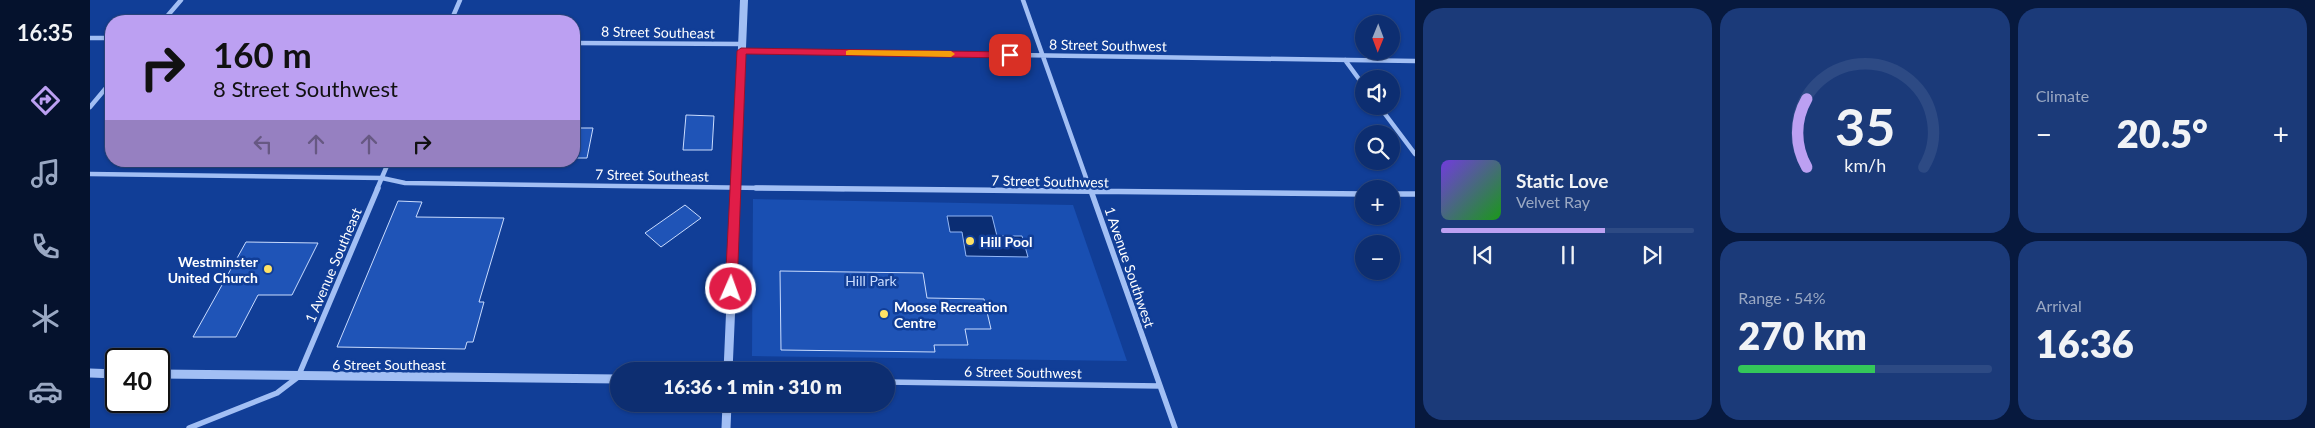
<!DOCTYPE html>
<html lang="en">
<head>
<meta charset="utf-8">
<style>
	:root { --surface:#0d2e71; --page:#1b3a79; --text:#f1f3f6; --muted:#9aa8c3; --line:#2d4a84; --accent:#bca0f2 }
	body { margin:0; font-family:Lato,sans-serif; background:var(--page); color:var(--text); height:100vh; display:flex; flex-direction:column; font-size:19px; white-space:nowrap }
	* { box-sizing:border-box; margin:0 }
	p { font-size:16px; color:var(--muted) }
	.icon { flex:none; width:28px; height:28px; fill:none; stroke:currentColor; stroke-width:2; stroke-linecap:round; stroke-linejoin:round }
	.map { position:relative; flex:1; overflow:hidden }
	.side { display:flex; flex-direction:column; gap:8px; padding:8px; background:#07193e; width:900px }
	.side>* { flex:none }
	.banner { position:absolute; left:15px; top:15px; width:475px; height:152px; border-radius:20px; box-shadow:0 1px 4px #0004,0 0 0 1px var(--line); background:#bca0f2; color:#111; overflow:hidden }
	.needle { width:32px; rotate:181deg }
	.fabs { position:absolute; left:1265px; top:15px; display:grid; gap:10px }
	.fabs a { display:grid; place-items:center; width:45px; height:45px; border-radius:50%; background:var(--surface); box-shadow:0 1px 4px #0004,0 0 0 1px var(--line); font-size:25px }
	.speed { position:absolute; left:15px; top:348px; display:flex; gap:10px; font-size:25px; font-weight:700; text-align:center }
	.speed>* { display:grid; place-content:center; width:65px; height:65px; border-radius:50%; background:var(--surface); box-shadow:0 1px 4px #0004,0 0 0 1px var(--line); line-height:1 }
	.speed .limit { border:2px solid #111; border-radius:8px; background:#fff; color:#111 }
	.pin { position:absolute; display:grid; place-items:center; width:42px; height:42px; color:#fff; margin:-21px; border-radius:10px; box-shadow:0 2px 8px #0006 }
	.me { position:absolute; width:55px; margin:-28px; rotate:2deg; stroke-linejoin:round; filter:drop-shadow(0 0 4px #0008) }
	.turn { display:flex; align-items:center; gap:18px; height:105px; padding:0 25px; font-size:22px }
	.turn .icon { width:65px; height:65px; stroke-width:2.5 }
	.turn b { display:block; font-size:35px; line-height:42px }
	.lanes { display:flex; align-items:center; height:48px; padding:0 25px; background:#0003; justify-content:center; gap:25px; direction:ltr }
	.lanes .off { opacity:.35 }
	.big { font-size:38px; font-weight:800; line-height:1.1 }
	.side .widget { flex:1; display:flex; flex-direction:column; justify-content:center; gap:8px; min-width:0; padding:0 18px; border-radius:20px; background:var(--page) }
	.side .dial { align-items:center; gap:0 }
	.dial svg { height:130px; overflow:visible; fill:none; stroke:var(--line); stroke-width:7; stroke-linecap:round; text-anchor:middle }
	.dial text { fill:var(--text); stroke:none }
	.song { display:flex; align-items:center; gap:15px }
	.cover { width:60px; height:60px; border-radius:8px; background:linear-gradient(135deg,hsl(260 70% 55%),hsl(120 70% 35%)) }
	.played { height:5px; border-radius:2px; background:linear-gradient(90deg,var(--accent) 65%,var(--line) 65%) }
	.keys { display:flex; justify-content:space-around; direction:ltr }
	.heat { display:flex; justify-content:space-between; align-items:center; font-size:28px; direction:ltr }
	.charge { height:8px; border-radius:4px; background:linear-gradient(90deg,#34c759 54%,var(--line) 0) }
	.side .tiles { flex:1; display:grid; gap:8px; grid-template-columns:repeat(3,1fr) }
	.widget:first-child { grid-row:span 2 }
	.trip { position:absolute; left:520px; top:362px; width:285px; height:50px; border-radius:25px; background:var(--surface); box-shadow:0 1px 4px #0004,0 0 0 1px var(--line); font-weight:800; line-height:50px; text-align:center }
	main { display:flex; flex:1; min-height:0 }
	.tab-bar { display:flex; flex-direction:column; width:90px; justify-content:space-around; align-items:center; background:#05122d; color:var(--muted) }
	.tab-bar .icon { width:35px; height:35px }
	.tab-bar .selected { color:var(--accent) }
	.tab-bar b { font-size:22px; color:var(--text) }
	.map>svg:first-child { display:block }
	.green { fill:#194fb2 }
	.water { fill:#0a2d73; stroke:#94b8f7 }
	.building { fill:#1f54b7; stroke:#cadcfe }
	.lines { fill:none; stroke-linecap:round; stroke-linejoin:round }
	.minor-far1 { stroke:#a2bff4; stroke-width:4.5 }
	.minor { stroke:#a2bff4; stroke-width:5.5 }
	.tertiary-far1 { stroke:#a2bff4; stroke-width:8 }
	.tertiary { stroke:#a2bff4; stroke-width:9 }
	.route { fill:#e11d48; stroke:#92132f }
	.slow { fill:#f59e0b }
	.poi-dot { fill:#ffe265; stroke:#113e97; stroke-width:2 }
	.labels { text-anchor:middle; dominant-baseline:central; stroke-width:5; stroke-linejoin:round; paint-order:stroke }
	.street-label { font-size:14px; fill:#fff; stroke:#113e97 }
	.poi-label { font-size:14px; font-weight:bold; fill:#fff; stroke:#113e97; text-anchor:start }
	.park-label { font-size:14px; fill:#cadcfe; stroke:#113e97 }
</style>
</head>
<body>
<main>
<nav class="tab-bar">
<b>16:35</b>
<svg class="icon selected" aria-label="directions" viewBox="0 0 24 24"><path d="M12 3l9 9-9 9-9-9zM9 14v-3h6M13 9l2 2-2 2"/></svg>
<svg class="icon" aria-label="music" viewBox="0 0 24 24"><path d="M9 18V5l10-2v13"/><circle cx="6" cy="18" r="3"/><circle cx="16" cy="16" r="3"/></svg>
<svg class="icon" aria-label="phone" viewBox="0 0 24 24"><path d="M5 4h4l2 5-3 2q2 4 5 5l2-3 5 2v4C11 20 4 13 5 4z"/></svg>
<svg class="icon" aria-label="climate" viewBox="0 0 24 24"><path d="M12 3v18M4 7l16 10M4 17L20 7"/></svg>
<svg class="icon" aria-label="car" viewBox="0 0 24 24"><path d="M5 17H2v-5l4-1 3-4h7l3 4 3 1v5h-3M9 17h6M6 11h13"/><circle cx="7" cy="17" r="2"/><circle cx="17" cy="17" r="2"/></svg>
</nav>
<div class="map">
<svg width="1325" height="428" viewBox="0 0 1325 428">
	<rect width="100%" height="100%" fill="#113e97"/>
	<path class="green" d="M 663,199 L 983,205 L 1037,361 L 662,356 Z"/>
	<path class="water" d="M 857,216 L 902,216 L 907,236 L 932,236 L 938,257 L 876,256 L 872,232 L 860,232 Z"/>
	<path class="building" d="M 596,115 L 624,116 L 622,150 L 593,150 Z
		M 484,128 L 503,128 L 497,158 L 484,158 Z
		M 308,201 L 332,202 L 326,217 L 414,218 L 389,302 L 394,302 L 383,342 L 377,342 L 375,349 L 247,347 Z
		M 595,205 L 611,218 L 571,247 L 555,233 Z
		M 156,242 L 228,243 L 202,295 L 168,295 L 146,337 L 103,337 Z
		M 690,271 L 833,273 L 837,298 L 894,299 L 901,329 L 875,329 L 878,345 L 844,345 L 845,352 L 691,350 Z"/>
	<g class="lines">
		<path class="minor-far1" d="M 933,0 L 1000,189
			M 73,21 L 91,0
			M 361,21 L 370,0
			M 0,38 L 21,38
			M 484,43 L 652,44
			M 651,51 L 1325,61
			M 1255,60 L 1274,86
			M 1289,106 L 1325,154
			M 0,107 L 21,82
			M 0,174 L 292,178 L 315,183 L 754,189
			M 287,189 L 299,161"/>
		<path class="minor" d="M 666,188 L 1274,194
			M 1000,188 L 1085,428
			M 1301,194 L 1325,194
			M 796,382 L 1070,386
			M 99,428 L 187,393 L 208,377 L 288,188"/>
		<path class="tertiary-far1" d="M 646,189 L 654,0"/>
		<path class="tertiary" d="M 638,371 L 646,188
			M 0,373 L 26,374
			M 69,374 L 529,379
			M 636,428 L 637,404"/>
	</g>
	<path class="route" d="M 651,48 L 920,52 L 925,55 L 920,58 L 656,54 L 647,289 L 641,294 L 635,289 L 647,51 Z"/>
	<path class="slow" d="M 759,50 L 861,51 L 865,54 L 861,57 L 756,55 L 756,51 Z"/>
	<g class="poi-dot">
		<circle cx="880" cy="241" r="5"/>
		<circle cx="178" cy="269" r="5"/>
		<circle cx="794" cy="314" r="5"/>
	</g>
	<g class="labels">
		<g class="street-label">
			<text transform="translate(568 32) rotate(1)">8 Street Southeast</text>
			<text transform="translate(1018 45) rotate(1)">8 Street Southwest</text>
			<text transform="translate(562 175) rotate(1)">7 Street Southeast</text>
			<text transform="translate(960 181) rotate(1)">7 Street Southwest</text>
			<text transform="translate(243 265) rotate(-67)">1 Avenue Southeast</text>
			<text transform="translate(1040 267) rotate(71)">1 Avenue Southwest</text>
			<text x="299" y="364">6 Street Southeast</text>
			<text transform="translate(933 372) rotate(1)">6 Street Southwest</text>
		</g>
		<g class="poi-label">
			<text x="890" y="241">Hill Pool</text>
			<text x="168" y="261" text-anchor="end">Westminster<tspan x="168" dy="16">United Church</tspan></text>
			<text x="804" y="306">Moose Recreation<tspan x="804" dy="16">Centre</tspan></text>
		</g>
		<g class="park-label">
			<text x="781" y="280">Hill Park</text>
		</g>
	</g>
</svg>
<div class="fabs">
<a><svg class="needle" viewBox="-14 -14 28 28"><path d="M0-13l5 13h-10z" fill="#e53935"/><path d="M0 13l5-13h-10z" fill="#9aa8c3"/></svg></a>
<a><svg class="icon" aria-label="sound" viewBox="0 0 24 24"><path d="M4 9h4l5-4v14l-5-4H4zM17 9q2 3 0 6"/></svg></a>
<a><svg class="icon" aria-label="search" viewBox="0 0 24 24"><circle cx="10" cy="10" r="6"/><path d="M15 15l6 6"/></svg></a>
<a>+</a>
<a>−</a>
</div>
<div class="speed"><div class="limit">40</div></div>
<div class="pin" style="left:920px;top:55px;background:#d93025"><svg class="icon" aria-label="arrive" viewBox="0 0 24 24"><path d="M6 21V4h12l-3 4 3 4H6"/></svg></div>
<svg class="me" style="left:641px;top:289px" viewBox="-20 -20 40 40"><circle r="17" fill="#e11d48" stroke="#fff" stroke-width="3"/><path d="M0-11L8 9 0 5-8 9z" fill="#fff"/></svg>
<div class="trip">16:36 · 1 min · 310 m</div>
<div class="banner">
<div class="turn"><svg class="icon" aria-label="right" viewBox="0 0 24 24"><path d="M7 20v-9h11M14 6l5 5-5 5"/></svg><div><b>160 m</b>8 Street Southwest</div></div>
<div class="lanes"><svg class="icon off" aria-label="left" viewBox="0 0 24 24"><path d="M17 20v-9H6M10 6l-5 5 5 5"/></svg><svg class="icon off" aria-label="ahead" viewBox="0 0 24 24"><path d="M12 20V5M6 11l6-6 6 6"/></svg><svg class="icon off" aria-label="ahead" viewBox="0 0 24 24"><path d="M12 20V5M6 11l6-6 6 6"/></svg><svg class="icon" aria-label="right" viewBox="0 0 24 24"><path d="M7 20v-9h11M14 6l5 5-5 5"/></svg></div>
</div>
</div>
<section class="side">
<div class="tiles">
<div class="widget">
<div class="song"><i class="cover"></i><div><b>Static Love</b><p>Velvet Ray</p></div></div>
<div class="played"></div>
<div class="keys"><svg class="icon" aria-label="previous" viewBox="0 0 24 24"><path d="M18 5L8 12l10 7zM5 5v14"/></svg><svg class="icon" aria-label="pause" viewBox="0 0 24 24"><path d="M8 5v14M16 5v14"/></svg><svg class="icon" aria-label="next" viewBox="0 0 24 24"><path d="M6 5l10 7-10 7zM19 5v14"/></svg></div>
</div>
<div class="widget dial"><svg viewBox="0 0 100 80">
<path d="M14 69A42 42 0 1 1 86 69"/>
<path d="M14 69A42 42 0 0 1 14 27" stroke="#bca0f2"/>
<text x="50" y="56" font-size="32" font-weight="700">35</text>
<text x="50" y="72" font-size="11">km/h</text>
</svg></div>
<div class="widget"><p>Climate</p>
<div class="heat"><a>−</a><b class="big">20.5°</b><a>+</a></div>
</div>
<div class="widget"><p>Range · 54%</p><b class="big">270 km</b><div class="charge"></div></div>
<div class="widget"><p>Arrival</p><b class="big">16:36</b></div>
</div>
</section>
</main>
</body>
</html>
